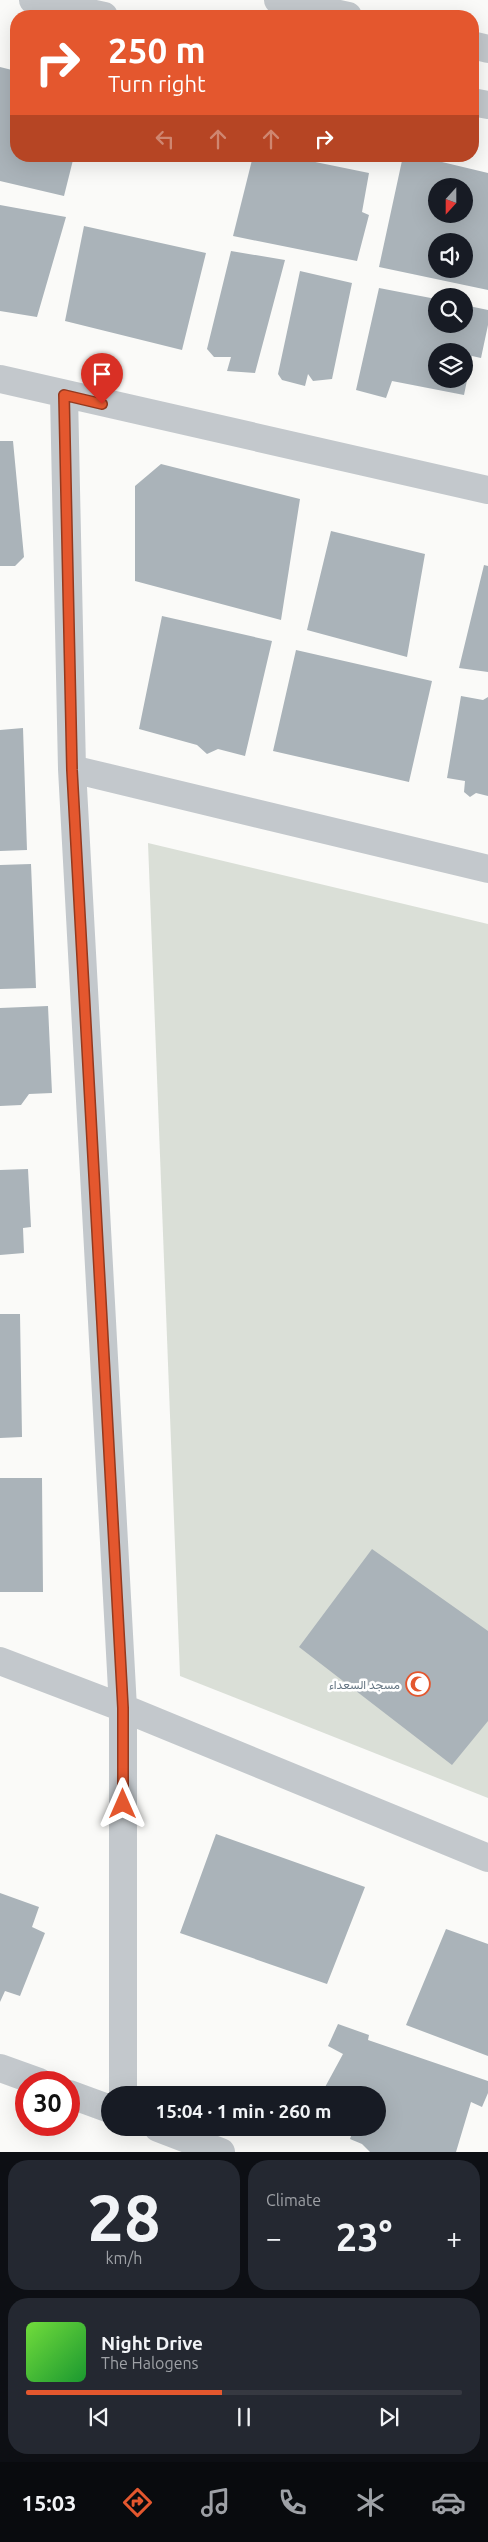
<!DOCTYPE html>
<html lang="en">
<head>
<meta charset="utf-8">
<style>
	:root { --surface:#171b24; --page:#242831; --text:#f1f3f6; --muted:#9ea1a6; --line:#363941; --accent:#e4572e }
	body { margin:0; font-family:Ubuntu,Vazirmatn,sans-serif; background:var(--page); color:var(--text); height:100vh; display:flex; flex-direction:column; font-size:19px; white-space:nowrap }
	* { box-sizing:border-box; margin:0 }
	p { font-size:16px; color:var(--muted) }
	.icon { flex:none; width:28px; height:28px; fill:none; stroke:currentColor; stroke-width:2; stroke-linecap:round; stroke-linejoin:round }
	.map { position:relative; height:2152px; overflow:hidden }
	.drawer { display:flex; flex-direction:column; gap:8px; padding:8px; background:#0d0f14; flex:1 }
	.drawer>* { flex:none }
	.guide { position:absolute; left:10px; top:10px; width:469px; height:152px; border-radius:20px; box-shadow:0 5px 20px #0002; background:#e4572e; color:#fff; overflow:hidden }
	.needle { width:32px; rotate:201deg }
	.tools { position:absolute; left:428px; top:178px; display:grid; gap:10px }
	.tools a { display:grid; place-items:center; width:45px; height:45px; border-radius:50%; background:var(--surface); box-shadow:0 5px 20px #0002; font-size:25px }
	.speed { position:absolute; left:15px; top:2071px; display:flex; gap:10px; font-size:25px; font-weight:700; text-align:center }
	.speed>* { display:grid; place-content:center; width:65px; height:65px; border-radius:50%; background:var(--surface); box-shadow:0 5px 20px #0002; line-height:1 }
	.speed .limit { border:8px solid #d22; background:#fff; color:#111 }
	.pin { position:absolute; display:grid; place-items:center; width:42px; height:42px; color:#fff; margin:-51px -21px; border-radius:50% 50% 50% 0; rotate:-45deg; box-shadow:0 0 5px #0007 }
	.pin .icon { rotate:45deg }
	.me { position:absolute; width:55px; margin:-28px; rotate:0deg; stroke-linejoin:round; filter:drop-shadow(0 0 4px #0008) }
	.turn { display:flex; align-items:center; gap:18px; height:105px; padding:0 15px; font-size:22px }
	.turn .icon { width:65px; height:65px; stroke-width:2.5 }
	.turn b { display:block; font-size:35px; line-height:42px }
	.lanes { display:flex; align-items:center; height:48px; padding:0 15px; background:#0003; justify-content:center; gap:25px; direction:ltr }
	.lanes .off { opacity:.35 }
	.big { font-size:38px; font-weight:700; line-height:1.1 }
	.drawer .card { flex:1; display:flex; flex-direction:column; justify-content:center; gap:8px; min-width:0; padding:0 18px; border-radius:20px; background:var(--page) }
	.drawer .dial { align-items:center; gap:0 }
	.dial b { font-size:65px; line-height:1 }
	.song { display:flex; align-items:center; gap:15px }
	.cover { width:60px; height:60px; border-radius:8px; background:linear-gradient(135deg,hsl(100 70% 55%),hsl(130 70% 35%)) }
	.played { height:5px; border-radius:2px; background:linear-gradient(90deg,var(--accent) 45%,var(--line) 45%) }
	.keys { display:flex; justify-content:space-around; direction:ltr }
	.heat { display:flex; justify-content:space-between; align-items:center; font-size:28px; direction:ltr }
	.drawer .tiles { flex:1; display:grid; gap:8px; grid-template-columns:1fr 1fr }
	.card:last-child { grid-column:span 2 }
	.trip { position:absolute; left:101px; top:2086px; width:285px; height:50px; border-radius:25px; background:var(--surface); box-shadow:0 5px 20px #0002; font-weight:700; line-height:50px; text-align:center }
	.tab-bar { display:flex; height:80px; justify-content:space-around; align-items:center; background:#090b0e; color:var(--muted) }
	.tab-bar .icon { width:35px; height:35px }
	.tab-bar .on { color:var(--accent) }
	.tab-bar b { font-size:22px; color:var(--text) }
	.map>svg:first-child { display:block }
	.green { fill:#dadfd7 }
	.building { fill:#aab3b9; fill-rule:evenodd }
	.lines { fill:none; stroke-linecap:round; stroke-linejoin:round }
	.minor { stroke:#c3c8cc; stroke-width:28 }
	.tertiary { stroke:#c3c8cc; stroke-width:28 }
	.route-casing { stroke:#94391e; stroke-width:12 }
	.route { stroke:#e4572e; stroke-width:9 }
	.labels { text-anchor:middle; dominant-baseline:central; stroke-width:5; stroke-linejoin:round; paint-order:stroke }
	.poi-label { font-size:12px; fill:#657683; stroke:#fff; text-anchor:end }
</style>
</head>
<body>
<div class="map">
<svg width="488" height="2152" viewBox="0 0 488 2152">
	<rect width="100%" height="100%" fill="#fafaf8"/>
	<path class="green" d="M 148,843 L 488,924 L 488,1798 L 180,1676 Z"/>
	<path class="building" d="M 0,67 L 16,71 L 16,156 L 74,156 L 64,196 L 0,181 Z
		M 253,156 L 286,156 L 369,173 L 362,212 L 369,215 L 357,261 L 233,236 Z
		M 403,156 L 417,156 L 488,173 L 488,290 L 379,267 ZM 436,186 L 464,186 L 464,214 L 436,214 ZM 436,241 L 464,241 L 464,269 L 436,269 Z
		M 0,205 L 66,217 L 37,317 L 0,311 Z
		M 84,226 L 206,253 L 182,350 L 65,321 Z
		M 231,251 L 285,260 L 255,373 L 227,371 L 231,357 L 214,357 L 207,349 Z
		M 300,271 L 352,283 L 332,379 L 313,381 L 308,374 L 305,386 L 282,380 L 278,374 Z
		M 379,288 L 436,299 L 436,324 L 464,324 L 464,305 L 488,310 L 488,325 L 481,358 L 472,356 L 464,395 L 392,381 L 386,398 L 356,390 ZM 436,351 L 464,351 L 464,379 L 436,379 Z
		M 0,441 L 13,441 L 24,557 L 15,566 L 0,566 Z
		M 161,464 L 300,499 L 281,620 L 135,581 L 135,486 Z
		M 331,531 L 425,554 L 407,657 L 307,630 Z
		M 484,565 L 488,566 L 488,672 L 459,668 Z
		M 162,616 L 272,641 L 245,756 L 218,749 L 207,754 L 197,745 L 139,729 Z
		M 296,650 L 432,681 L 409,782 L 273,751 Z
		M 461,696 L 483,700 L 488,697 L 488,796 L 476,793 L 470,797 L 464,792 L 465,781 L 447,778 Z
		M 23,728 L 27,850 L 0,851 L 0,730 Z
		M 31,864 L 36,988 L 0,989 L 0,865 Z
		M 48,1006 L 52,1093 L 29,1094 L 21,1105 L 0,1106 L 0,1008 Z
		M 28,1169 L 31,1227 L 23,1228 L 24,1253 L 0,1255 L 0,1170 Z
		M 0,1314 L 20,1314 L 22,1437 L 0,1438 Z
		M 0,1478 L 42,1478 L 43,1592 L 0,1592 Z
		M 372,1549 L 488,1631 L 488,1721 L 452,1765 L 299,1647 Z
		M 216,1834 L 365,1887 L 327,1984 L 180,1933 Z
		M 0,1893 L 39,1907 L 32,1927 L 45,1933 L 20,1996 L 5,1991 L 0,2002 Z
		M 446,1929 L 488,1944 L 488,2056 L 406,2025 Z
		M 338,2024 L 369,2035 L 368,2040 L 488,2081 L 488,2093 L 482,2107 L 471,2102 L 456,2152 L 370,2152 L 362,2144 L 350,2139 L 352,2133 L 341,2128 L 378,2128 L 378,2095 L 316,2095 L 324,2089 L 343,2054 L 328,2046 Z"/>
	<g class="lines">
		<path class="minor" d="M 0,379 L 488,490
			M 64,395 L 72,769 L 123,1708 L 123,2095
			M 72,769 L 488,869
			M 0,1661 L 123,1708 L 488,1858
			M 0,2068 L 39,2082
			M 69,2094 L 110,2109
			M 158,2128 L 221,2152"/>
		<path class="tertiary" d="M 33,0 L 104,16
			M 278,0 L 348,16
			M 472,45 L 488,49
			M 472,102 L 488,105"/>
	</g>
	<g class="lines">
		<g class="route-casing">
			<path id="route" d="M 102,404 L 64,395 L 72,770 L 123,1708 L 123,1804"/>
		</g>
		<use href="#route" class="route"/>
	</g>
	<defs>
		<g id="mosque-ring" transform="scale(1.25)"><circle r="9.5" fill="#fff" stroke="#e4572e" stroke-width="1.5"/><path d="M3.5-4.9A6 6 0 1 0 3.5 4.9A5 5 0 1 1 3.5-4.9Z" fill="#e4572e"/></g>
	</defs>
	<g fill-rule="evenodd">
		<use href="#mosque-ring" x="418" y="1684"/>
	</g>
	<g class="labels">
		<g class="poi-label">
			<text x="400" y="1684">مسجد السعداء</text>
		</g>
	</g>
</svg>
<div class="tools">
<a><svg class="needle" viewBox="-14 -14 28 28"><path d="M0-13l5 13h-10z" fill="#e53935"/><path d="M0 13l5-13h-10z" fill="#9ea1a6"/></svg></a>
<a><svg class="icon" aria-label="sound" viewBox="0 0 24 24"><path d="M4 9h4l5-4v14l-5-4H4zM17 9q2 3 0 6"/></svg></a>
<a><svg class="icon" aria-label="search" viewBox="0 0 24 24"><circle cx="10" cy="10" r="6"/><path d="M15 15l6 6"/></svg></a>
<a><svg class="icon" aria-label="layers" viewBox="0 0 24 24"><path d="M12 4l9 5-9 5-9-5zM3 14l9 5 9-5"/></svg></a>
</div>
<div class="speed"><div class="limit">30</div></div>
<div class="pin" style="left:102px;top:404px;background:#d93025"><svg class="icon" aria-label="arrive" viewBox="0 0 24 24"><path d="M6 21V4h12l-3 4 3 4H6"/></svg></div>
<svg class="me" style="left:123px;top:1804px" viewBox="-20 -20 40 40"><path d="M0-17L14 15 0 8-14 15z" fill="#e4572e" stroke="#fff" stroke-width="4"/></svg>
<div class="trip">15:04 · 1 min · 260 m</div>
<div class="guide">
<div class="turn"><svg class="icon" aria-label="right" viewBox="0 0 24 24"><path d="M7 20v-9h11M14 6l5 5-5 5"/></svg><div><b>250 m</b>Turn right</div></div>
<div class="lanes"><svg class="icon off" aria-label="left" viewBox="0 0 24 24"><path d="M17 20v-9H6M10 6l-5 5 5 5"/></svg><svg class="icon off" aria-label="ahead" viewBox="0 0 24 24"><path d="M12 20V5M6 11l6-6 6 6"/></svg><svg class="icon off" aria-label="ahead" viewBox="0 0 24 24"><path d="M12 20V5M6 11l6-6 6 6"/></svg><svg class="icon" aria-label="right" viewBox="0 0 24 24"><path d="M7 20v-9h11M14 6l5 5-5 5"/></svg></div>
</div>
</div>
<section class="drawer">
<div class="tiles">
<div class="card dial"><b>28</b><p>km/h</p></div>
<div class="card"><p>Climate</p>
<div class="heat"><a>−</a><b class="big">23°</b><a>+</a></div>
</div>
<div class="card">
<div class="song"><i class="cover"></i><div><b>Night Drive</b><p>The Halogens</p></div></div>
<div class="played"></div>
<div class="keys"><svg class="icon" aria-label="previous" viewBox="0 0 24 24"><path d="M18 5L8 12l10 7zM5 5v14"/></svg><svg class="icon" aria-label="pause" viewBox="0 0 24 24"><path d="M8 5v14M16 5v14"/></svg><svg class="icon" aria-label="next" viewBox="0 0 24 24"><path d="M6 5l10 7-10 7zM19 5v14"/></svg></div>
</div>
</div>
</section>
<nav class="tab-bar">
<b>15:03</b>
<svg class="icon on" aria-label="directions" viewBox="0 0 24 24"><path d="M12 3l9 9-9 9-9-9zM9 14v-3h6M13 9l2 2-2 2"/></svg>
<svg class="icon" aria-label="music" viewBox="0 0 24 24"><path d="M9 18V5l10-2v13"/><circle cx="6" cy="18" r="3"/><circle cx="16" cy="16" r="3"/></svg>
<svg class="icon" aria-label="phone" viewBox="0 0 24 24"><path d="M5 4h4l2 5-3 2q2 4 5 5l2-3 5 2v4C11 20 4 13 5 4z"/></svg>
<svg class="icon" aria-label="climate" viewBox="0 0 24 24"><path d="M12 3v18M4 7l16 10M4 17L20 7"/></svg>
<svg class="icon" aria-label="car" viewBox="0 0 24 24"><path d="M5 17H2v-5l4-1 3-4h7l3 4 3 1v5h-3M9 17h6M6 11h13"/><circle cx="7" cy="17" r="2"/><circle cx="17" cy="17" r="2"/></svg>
</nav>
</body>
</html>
